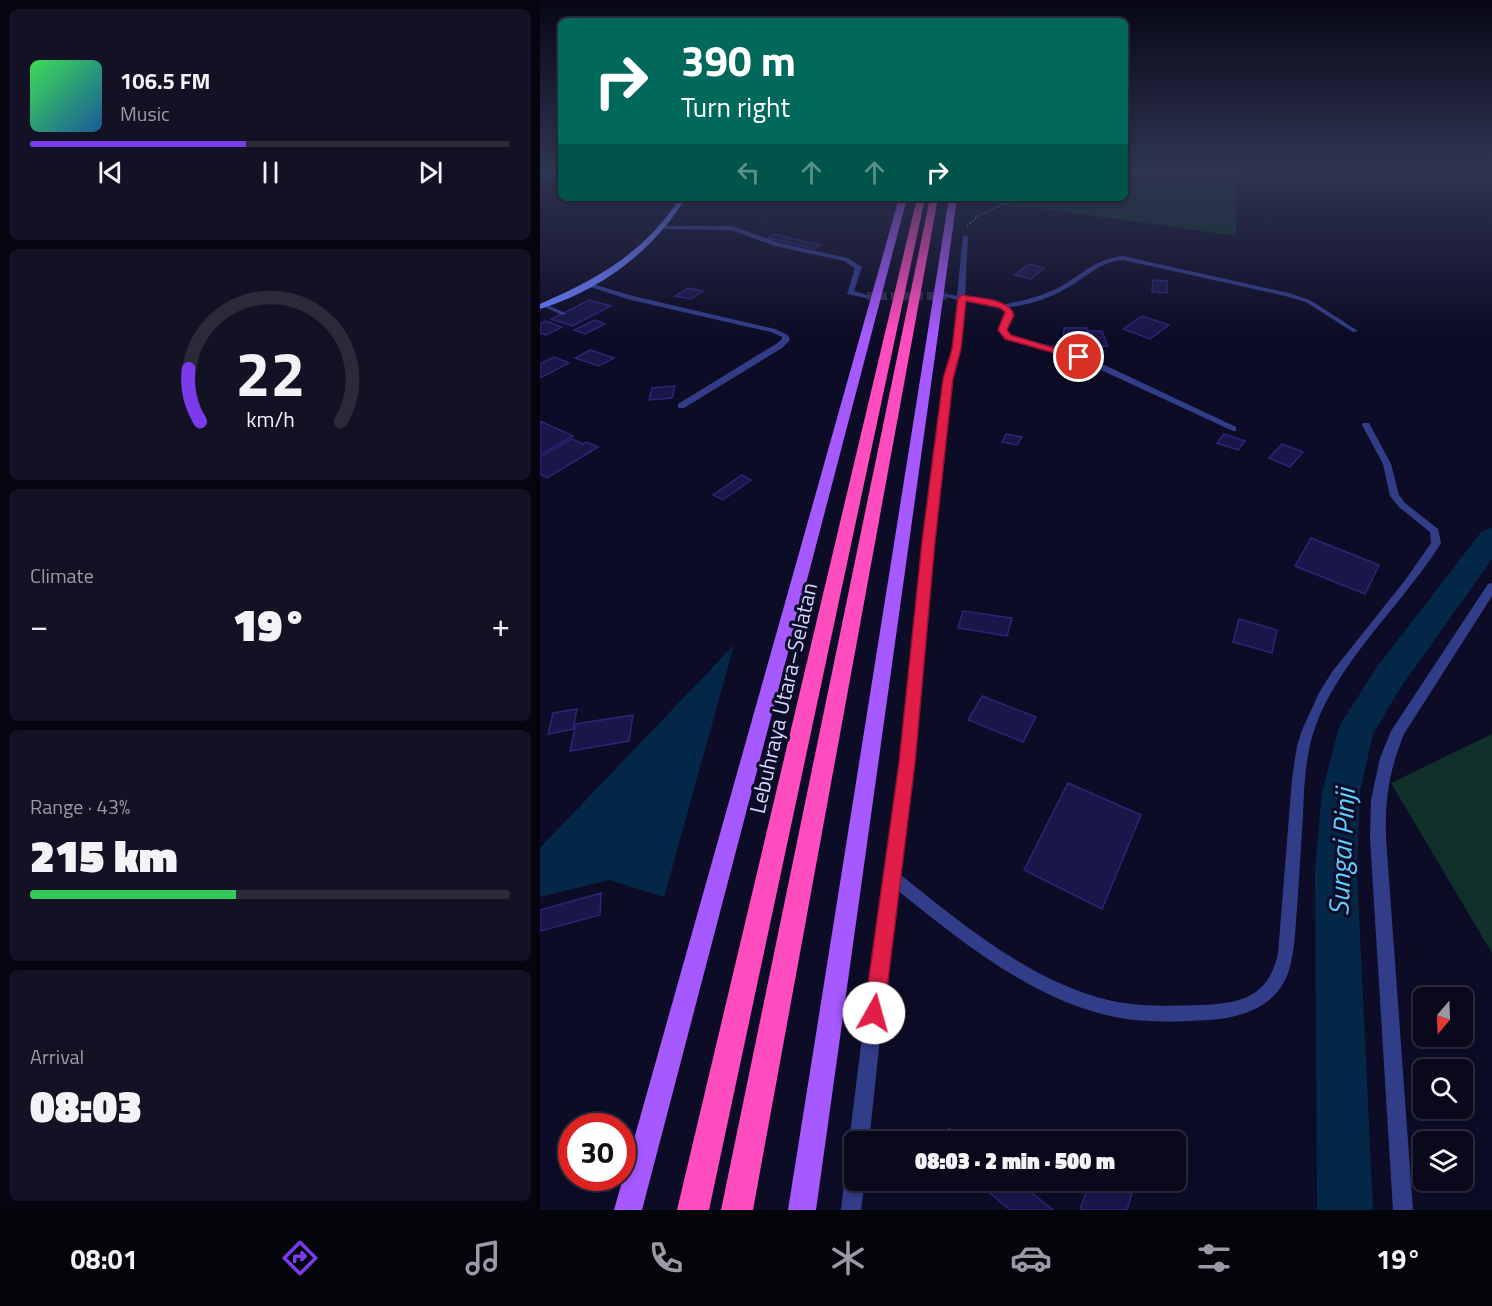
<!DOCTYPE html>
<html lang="en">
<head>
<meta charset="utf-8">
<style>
	:root { --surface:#0a091c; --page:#131225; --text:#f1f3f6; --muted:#999aa3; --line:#2a2a3b; --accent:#7c3aed }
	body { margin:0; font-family:"Titillium Web",sans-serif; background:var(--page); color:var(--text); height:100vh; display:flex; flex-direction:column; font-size:22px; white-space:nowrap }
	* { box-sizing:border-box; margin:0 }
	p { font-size:20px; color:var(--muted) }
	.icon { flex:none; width:33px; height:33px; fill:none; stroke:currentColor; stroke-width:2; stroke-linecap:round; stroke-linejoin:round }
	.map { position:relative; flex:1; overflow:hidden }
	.drawer { display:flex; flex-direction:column; gap:9px; padding:9px; background:#06050f; width:540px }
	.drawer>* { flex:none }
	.top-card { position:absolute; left:18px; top:18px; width:570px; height:183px; border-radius:9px; box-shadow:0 3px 9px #0003,0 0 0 2px var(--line); background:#00695c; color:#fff; overflow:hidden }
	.needle { width:39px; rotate:199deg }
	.tools { position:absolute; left:873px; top:987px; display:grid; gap:12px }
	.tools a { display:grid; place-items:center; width:60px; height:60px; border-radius:9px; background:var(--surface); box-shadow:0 3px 9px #0003,0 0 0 2px var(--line); font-size:30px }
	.speed { position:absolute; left:18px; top:1113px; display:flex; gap:12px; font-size:30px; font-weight:700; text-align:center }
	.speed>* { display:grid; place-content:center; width:78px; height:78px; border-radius:50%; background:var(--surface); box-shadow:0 3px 9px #0003,0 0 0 2px var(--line); line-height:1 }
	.speed .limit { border:9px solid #d22; background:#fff; color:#111 }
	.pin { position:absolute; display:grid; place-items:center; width:51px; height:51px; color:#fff; margin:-26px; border:3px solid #fff; border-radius:50%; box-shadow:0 2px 6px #0007 }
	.me { position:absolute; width:66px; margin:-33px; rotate:7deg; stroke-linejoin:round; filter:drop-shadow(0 0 4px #0008) }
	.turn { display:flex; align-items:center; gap:21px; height:126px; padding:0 24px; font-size:27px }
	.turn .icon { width:78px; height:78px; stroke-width:2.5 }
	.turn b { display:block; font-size:42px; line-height:51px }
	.lanes { display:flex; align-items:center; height:57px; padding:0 24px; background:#0003; justify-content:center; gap:30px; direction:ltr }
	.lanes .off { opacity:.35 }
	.big { font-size:45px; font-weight:800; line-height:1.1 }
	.drawer .tile { flex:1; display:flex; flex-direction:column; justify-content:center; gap:9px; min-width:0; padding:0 21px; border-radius:9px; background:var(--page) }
	.drawer .dial { align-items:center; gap:0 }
	.dial svg { height:156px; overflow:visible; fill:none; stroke:var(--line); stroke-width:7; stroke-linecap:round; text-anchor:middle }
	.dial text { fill:var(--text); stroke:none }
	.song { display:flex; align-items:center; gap:18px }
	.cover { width:72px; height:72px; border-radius:9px; background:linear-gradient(135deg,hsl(130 70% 55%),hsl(210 70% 35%)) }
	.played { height:6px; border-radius:3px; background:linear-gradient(90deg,var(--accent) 45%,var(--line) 45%) }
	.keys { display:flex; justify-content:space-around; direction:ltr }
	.heat { display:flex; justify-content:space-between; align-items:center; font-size:33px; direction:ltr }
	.charge { height:9px; border-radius:4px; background:linear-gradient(90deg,#34c759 43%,var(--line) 0) }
	.trip { position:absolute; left:304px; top:1131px; width:342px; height:60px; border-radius:9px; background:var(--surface); box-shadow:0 3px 9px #0003,0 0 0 2px var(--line); font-weight:800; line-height:60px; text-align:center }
	.tabs { display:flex; height:96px; justify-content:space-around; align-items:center; background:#04040b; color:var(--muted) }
	.tabs .icon { width:42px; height:42px }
	.tabs .current { color:var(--accent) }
	.tabs b { font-size:27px; color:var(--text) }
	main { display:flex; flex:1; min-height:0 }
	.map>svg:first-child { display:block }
	.green { fill:#0f312a }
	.water { fill:#042747 }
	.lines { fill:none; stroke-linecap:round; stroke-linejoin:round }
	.river { fill:#042747; fill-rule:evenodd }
	.building { fill:#191649; stroke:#292678; stroke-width:1.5 }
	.minor-tunnel { stroke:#2b2a47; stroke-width:8; stroke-dasharray:8 4; stroke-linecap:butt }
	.path { stroke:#22c39f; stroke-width:1.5; stroke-dasharray:1.5 2; stroke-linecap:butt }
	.service { fill:#323d8a; fill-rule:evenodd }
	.minor { fill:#323d8a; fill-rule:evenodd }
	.secondary { fill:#697dff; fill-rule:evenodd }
	.primary { fill:#a659ff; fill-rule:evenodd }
	.motorway { fill:#ff4dbf; fill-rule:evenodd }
	.route { fill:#e11d48; stroke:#92132f; stroke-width:1.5 }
	.labels { text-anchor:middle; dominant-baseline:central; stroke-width:6; stroke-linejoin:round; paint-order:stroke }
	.street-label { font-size:22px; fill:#d2d4ff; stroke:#0d0c26 }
	.near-water-label { font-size:28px; font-style:italic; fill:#60cfff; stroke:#0d0c26 }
</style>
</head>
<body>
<main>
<section class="drawer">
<div class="tile">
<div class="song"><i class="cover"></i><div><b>106.5 FM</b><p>Music</p></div></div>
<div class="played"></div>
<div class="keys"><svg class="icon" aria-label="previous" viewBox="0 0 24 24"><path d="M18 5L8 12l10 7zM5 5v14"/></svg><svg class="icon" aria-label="pause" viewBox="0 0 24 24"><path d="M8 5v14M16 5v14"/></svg><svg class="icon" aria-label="next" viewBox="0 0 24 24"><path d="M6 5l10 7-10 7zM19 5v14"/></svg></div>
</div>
<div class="tile dial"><svg viewBox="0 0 100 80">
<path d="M14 69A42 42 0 1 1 86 69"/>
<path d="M14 69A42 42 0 0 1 8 42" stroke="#7c3aed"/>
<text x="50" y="56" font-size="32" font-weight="700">22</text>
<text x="50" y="72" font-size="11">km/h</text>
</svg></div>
<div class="tile"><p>Climate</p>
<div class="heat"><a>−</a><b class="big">19°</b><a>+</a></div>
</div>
<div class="tile"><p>Range · 43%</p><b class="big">215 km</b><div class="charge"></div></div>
<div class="tile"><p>Arrival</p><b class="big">08:03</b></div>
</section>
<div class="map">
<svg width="952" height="1210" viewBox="0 0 952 1210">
	<rect width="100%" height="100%" fill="#0d0c26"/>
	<path class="green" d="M 585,166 L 696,166 L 696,236 L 529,212 L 431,202 L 431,198 L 585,198 Z
		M 952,734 L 952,953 L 851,783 Z"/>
	<path class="water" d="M 194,645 L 124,897 L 69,880 L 0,897 L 0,848 Z"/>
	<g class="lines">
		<path class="river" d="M 952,528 L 952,559 L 861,687 L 833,734 L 820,792 L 817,870 L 833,1210 L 777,1210 L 775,870 L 782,792 L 798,731 L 803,720 L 837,667 L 942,531 Z"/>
	</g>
	<path class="building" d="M 234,234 L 280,245 L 274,249 L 228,238 Z
		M 489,264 L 504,268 L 491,279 L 475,275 Z
		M 613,280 L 627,281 L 627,293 L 612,292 Z
		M 148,288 L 163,291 L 151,299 L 135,296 Z
		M 49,300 L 71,306 L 32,326 L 11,319 Z
		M 602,316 L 629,325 L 610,339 L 583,329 Z
		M 55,320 L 65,324 L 45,334 L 34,330 Z
		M 6,321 L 22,327 L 6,335 L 0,333 L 0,324 Z
		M 524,328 L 547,328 L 547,334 L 538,334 L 537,343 L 523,342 Z
		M 548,331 L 562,331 L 568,346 L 553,347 Z
		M 50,350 L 74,358 L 59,366 L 35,358 Z
		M 14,357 L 29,363 L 0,378 L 0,364 Z
		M 135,386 L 132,398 L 109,400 L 112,388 Z
		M 0,421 L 33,436 L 0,455 Z
		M 466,434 L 482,437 L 477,445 L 462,442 Z
		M 684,434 L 705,441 L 698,450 L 677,443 Z
		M 32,439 L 43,444 L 47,442 L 58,447 L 7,478 L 0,474 L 0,457 Z
		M 742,444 L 763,452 L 750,467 L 729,458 Z
		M 202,475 L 211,480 L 183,500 L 173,495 Z
		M 771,538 L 839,565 L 825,594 L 755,566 Z
		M 423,611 L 472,618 L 467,636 L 418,628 Z
		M 699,619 L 737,630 L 732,653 L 693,642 Z
		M 442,696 L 496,717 L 483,742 L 428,720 Z
		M 37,709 L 33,729 L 8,734 L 13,713 Z
		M 93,715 L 89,741 L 30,751 L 36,724 Z
		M 528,783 L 601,815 L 562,909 L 484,870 Z
		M 61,893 L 60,915 L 0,931 L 0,910 Z
		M 409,1128 L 426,1142 L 402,1142 Z
		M 434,1180 L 476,1180 L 513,1210 L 470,1210 Z
		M 550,1180 L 596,1180 L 587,1210 L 540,1210 Z"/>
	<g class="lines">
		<path class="minor-tunnel" d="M 327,296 L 407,296"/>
		<path class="path" d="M 427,226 L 438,216 L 477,198"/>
		<path class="service" d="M 583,256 L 749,293 L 770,300 L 818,331 L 813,332 L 766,302 L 745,296 L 583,260 C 562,261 549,275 532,285 C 513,297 491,305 469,307 L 473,315 L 466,330 L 470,336 L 529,350 L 554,360 L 696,427 L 696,431 L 693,431 L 548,364 L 523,354 L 466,338 L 459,330 L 467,315 L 466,312 L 460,306 L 461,305 C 482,301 500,297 520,287 C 541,275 557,258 583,256 Z
			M 49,283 L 93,296 L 235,329 L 248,335 L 250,340 L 242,348 L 144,408 L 138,408 L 138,404 L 236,344 L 242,339 L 242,337 L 231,332 L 91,300 L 47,286 L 46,285 Z
			M 2,304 L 6,304 L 27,314 L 22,315 L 2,306 Z
			M 823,423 L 829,423 L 851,464 L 859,495 L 865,503 L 898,529 L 901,543 C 863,604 798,661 775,728 C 765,756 764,787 763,816 C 761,847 759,878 757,909 C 755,930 755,950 749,970 C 738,1006 703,1018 668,1020 C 637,1022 605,1023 575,1017 C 491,1001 412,934 347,882 L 345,877 L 347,872 L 352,870 L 357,872 C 420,922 491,983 572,1001 C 601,1007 633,1006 663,1005 C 703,1003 728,996 738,954 L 752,779 L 757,746 L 762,730 L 779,693 L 792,672 L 866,579 L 891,543 L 890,532 L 859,507 L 850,496 L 843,464 L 822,425 Z"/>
		<path class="minor" d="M 0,173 L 21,173 L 21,177 L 0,177 Z
			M 123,226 L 192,226 L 239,243 L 308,258 L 322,267 L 314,291 L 330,296 L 326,298 L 307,294 L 315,268 L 304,261 L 235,246 L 191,230 L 121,229 L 121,227 Z
			M 423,235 L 428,236 L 425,297 L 467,306 L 463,308 L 424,301 L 420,349 L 412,379 L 394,542 L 374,763 L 353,916 L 329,1142 L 315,1142 L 315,1150 L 312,1149 L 309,1142 L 337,916 L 360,763 L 382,542 L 404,379 L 412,349 L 417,300 L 403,296 L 407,294 L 417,296 Z
			M 952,583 L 952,596 L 864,734 C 849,772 845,797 846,838 L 873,1210 L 853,1210 L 830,838 L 831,800 L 840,758 L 851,731 L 948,584 Z
			M 315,1164 L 315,1180 L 325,1180 L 321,1210 L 301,1210 L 305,1174 L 308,1167 Z"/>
		<path class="secondary" d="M 140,198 L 146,198 C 112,252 61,290 0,309 L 0,304 C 59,278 104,253 140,198 Z"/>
		<path class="primary" d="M 359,198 L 367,198 L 102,1210 L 74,1210 Z
			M 409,198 L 417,198 L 276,1210 L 248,1210 Z"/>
		<path class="motorway" d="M 377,198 L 385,198 L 169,1210 L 137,1210 Z
			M 390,198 L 398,198 L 213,1210 L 181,1210 Z"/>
	</g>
	<linearGradient id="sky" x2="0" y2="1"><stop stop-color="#070715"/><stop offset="0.5" stop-color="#2f3452"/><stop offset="1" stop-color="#2f3452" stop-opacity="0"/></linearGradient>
	<rect width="952" height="335" fill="url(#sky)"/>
	<path class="route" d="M 422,295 C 437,298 469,298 474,315 L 467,330 L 471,335 L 544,357 L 539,360 L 465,339 L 458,330 L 465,312 L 460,308 L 426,301 L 421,349 L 413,379 L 395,542 L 375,763 L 344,1013 L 341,1020 L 334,1023 L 327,1020 L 324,1013 L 359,763 L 382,542 L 403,379 L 412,349 L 418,298 Z"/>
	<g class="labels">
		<g class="street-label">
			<text transform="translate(243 698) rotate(-77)">Lebuhraya Utara–Selatan</text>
		</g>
		<g class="near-water-label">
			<text transform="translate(801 852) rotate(-87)">Sungai Pinji</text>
		</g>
	</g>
</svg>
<div class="tools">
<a><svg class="needle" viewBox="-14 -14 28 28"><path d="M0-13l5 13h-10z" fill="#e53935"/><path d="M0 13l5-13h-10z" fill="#999aa3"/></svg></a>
<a><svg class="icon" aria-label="search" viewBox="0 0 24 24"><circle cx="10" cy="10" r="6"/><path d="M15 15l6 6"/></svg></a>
<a><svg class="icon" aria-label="layers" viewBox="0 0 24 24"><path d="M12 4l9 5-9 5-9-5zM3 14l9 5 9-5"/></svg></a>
</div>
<div class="speed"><div class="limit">30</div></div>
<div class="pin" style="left:539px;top:357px;background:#d93025"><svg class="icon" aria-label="arrive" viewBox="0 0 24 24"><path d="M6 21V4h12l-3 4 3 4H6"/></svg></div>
<svg class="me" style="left:334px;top:1013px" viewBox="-20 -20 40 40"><circle r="19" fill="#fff"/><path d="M0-13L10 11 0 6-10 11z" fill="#e11d48"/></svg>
<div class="trip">08:03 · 2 min · 500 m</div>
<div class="top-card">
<div class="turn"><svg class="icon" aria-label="right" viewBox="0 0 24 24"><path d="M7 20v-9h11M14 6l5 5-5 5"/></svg><div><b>390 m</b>Turn right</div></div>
<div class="lanes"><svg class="icon off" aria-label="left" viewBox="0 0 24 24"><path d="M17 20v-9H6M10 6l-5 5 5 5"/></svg><svg class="icon off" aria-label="ahead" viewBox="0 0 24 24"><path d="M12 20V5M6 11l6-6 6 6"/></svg><svg class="icon off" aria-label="ahead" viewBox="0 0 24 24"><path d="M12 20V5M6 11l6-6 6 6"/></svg><svg class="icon" aria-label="right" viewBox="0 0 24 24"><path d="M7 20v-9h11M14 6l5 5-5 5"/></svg></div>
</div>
</div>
</main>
<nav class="tabs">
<b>08:01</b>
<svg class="icon current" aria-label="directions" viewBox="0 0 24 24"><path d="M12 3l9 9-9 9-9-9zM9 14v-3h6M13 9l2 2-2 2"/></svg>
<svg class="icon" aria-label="music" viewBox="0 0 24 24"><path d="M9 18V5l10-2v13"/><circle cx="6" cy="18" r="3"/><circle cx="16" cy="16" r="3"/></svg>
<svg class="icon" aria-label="phone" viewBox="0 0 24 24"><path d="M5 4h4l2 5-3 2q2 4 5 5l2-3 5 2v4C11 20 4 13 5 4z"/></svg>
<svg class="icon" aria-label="climate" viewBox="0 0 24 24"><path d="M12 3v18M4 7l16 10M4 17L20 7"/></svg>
<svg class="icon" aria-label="car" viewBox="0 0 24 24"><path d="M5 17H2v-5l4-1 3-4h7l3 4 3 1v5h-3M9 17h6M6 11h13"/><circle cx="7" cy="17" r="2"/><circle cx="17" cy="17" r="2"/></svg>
<svg class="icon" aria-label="filters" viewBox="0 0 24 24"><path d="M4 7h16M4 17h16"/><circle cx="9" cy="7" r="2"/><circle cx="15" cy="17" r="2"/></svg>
<b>19°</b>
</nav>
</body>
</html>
